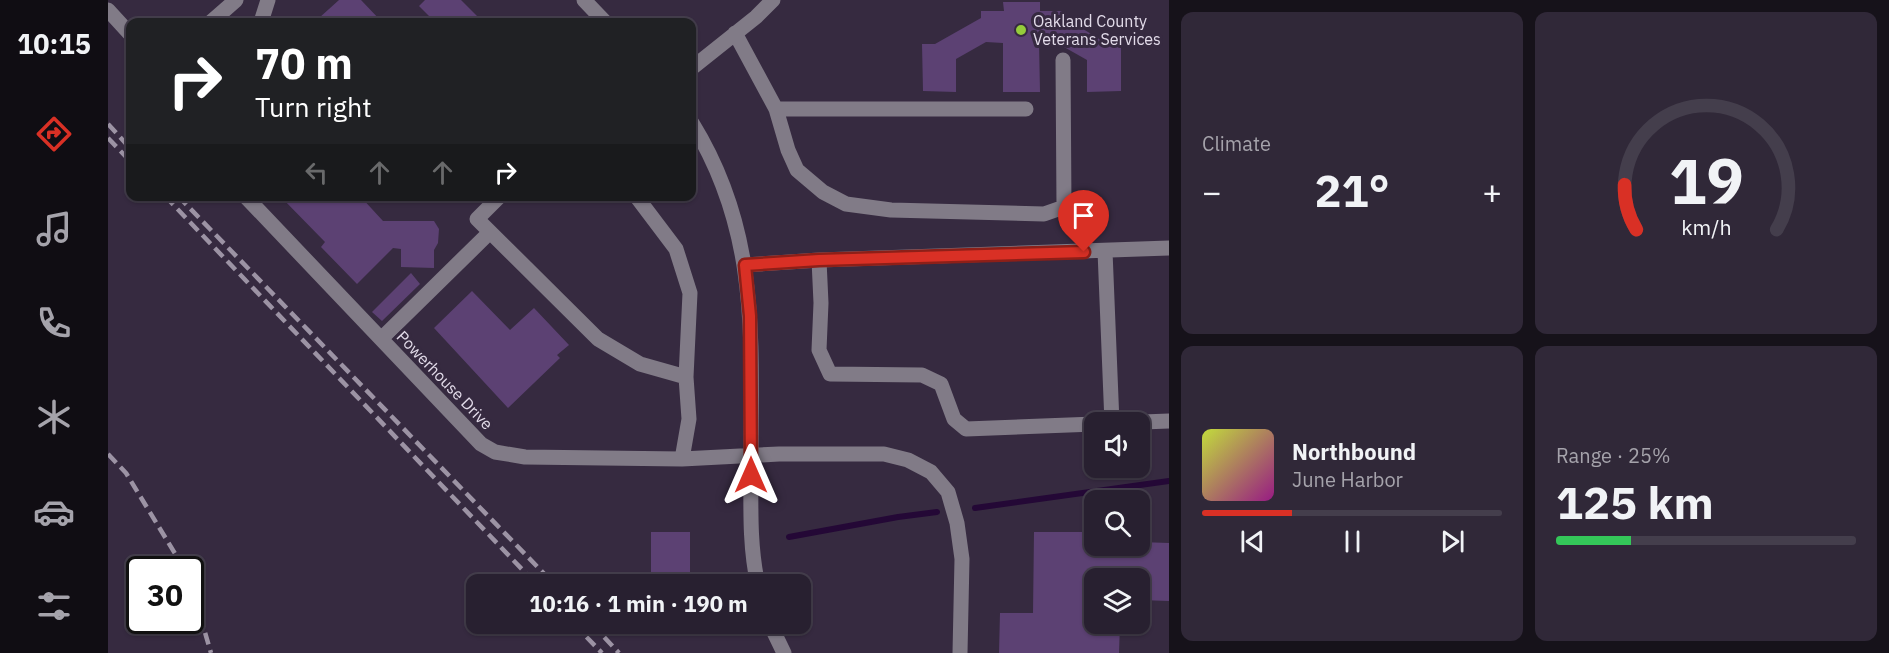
<!DOCTYPE html>
<html lang="en">
<head>
<meta charset="utf-8">
<style>
	:root { --surface:#282030; --page:#302838; --text:#f1f3f6; --muted:#a5a3ab; --line:#443e4c; --accent:#d93025 }
	body { margin:0; font-family:"IBM Plex Sans",sans-serif; background:var(--page); color:var(--text); height:100vh; display:flex; flex-direction:column; font-size:22px; white-space:nowrap }
	* { box-sizing:border-box; margin:0 }
	p { font-size:20px; color:var(--muted) }
	.icon { flex:none; width:33px; height:33px; fill:none; stroke:currentColor; stroke-width:2; stroke-linecap:round; stroke-linejoin:round }
	.map { position:relative; flex:1; overflow:hidden }
	.panel { display:flex; flex-direction:column; gap:12px; padding:12px; background:#16121a; width:720px }
	.panel>* { flex:none }
	.hud { position:absolute; left:18px; top:18px; width:570px; height:183px; border-radius:12px; box-shadow:0 2px 4px #0004,0 0 0 2px var(--line); background:#202124; color:#fff; overflow:hidden }
	.controls { position:absolute; left:976px; top:412px; display:grid; gap:12px }
	.controls a { display:grid; place-items:center; width:66px; height:66px; border-radius:12px; background:var(--surface); box-shadow:0 2px 4px #0004,0 0 0 2px var(--line); font-size:30px }
	.speed { position:absolute; left:18px; top:556px; display:flex; gap:12px; font-size:30px; font-weight:700; text-align:center }
	.speed>* { display:grid; place-content:center; width:78px; height:78px; border-radius:50%; background:var(--surface); box-shadow:0 2px 4px #0004,0 0 0 2px var(--line); line-height:1 }
	.speed .limit { border:3px solid #111; border-radius:9px; background:#fff; color:#111 }
	.pin { position:absolute; display:grid; place-items:center; width:51px; height:51px; color:#fff; margin:-62px -26px; border-radius:50% 50% 50% 0; rotate:-45deg; box-shadow:0 0 6px #0007 }
	.pin .icon { rotate:45deg }
	.me { position:absolute; width:66px; margin:-33px; rotate:0deg; stroke-linejoin:round; filter:drop-shadow(0 0 4px #0008) }
	.turn { display:flex; align-items:center; gap:21px; height:126px; padding:0 30px; font-size:27px }
	.turn .icon { width:78px; height:78px; stroke-width:2.5 }
	.turn b { display:block; font-size:42px; line-height:51px }
	.lanes { display:flex; align-items:center; height:57px; padding:0 30px; background:#0003; justify-content:center; gap:30px; direction:ltr }
	.lanes .off { opacity:.35 }
	.big { font-size:45px; font-weight:700; line-height:1.1 }
	.panel .card { flex:1; display:flex; flex-direction:column; justify-content:center; gap:9px; min-width:0; padding:0 21px; border-radius:12px; background:var(--page) }
	.panel .dial { align-items:center; gap:0 }
	.dial svg { height:156px; overflow:visible; fill:none; stroke:var(--line); stroke-width:7; stroke-linecap:round; text-anchor:middle }
	.dial text { fill:var(--text); stroke:none }
	.song { display:flex; align-items:center; gap:18px }
	.cover { width:72px; height:72px; border-radius:9px; background:linear-gradient(135deg,hsl(70 70% 55%),hsl(310 70% 35%)) }
	.played { height:6px; border-radius:3px; background:linear-gradient(90deg,var(--accent) 30%,var(--line) 30%) }
	.keys { display:flex; justify-content:space-around; direction:ltr }
	.heat { display:flex; justify-content:space-between; align-items:center; font-size:33px; direction:ltr }
	.charge { height:9px; border-radius:4px; background:linear-gradient(90deg,#34c759 25%,var(--line) 0) }
	.panel .tiles { flex:1; display:grid; gap:12px; grid-template-columns:repeat(2,1fr) }
	.trip { position:absolute; left:358px; top:574px; width:345px; height:60px; border-radius:12px; background:var(--surface); box-shadow:0 2px 4px #0004,0 0 0 2px var(--line); font-weight:700; line-height:60px; text-align:center }
	main { display:flex; flex:1; min-height:0 }
	.menu { display:flex; flex-direction:column; width:108px; justify-content:space-around; align-items:center; background:#100d13; color:var(--muted) }
	.menu .icon { width:42px; height:42px }
	.menu .on { color:var(--accent) }
	.menu b { font-size:27px; color:var(--text) }
	.map>svg:first-child { display:block }
	.lines { fill:none; stroke-linecap:round; stroke-linejoin:round }
	.stream { stroke:#240836; stroke-width:6 }
	.building { fill:#5c4173 }
	.minor { stroke:#817b87; stroke-width:15 }
	.rail { stroke:#9c93a4; stroke-width:4.5; stroke-dasharray:12 6; stroke-linecap:butt }
	.route-casing { stroke:#8d1f18; stroke-width:15 }
	.route { stroke:#d93025; stroke-width:10 }
	.poi-dot { fill:#95cc3b; stroke:#362a40; stroke-width:2 }
	.labels { text-anchor:middle; dominant-baseline:central; stroke-width:6; stroke-linejoin:round; paint-order:stroke }
	.poi-label { font-size:16px; fill:#e3dcea; stroke:#362a40; text-anchor:start }
	.street-label { font-size:16px; fill:#e3dcea; stroke:#362a40 }
</style>
</head>
<body>
<main>
<nav class="menu">
<b>10:15</b>
<svg class="icon on" aria-label="directions" viewBox="0 0 24 24"><path d="M12 3l9 9-9 9-9-9zM9 14v-3h6M13 9l2 2-2 2"/></svg>
<svg class="icon" aria-label="music" viewBox="0 0 24 24"><path d="M9 18V5l10-2v13"/><circle cx="6" cy="18" r="3"/><circle cx="16" cy="16" r="3"/></svg>
<svg class="icon" aria-label="phone" viewBox="0 0 24 24"><path d="M5 4h4l2 5-3 2q2 4 5 5l2-3 5 2v4C11 20 4 13 5 4z"/></svg>
<svg class="icon" aria-label="climate" viewBox="0 0 24 24"><path d="M12 3v18M4 7l16 10M4 17L20 7"/></svg>
<svg class="icon" aria-label="car" viewBox="0 0 24 24"><path d="M5 17H2v-5l4-1 3-4h7l3 4 3 1v5h-3M9 17h6M6 11h13"/><circle cx="7" cy="17" r="2"/><circle cx="17" cy="17" r="2"/></svg>
<svg class="icon" aria-label="filters" viewBox="0 0 24 24"><path d="M4 7h16M4 17h16"/><circle cx="9" cy="7" r="2"/><circle cx="15" cy="17" r="2"/></svg>
</nav>
<div class="map">
<svg width="1061" height="653" viewBox="0 0 1061 653">
	<rect width="100%" height="100%" fill="#362a40"/>
	<g class="lines">
		<path class="stream" d="M 867,508 L 1061,481
			M 681,537 L 790,517 L 829,512"/>
	</g>
	<path class="building" d="M 231,0 L 253,0 L 274,22 L 215,22 L 211,18 Z
		M 317,0 L 353,0 L 375,22 L 327,22 L 311,6 Z
		M 895,2 L 932,2 L 932,11 L 955,11 L 955,17 L 1000,44 L 1013,44 L 1013,91 L 979,92 L 979,60 L 949,43 L 931,42 L 932,92 L 895,92 L 895,43 L 878,42 L 848,59 L 848,92 L 815,91 L 814,44 L 827,44 L 873,18 L 873,11 L 896,11 Z
		M 172,196 L 252,196 L 275,221 L 326,221 L 331,229 L 330,243 L 326,250 L 326,268 L 293,267 L 293,249 L 285,248 L 249,284 L 213,247 L 217,242 Z
		M 303,273 L 312,284 L 274,321 L 264,312 Z
		M 364,291 L 402,330 L 426,308 L 461,345 L 449,355 L 452,358 L 400,408 L 326,328 Z
		M 543,532 L 582,532 L 582,585 L 543,585 Z
		M 926,532 L 987,532 L 987,546 L 1032,546 L 1032,542 L 1061,543 L 1061,601 L 1032,600 L 1032,579 L 987,579 L 987,624 L 1012,624 L 1011,653 L 891,653 L 892,613 L 925,613 Z"/>
	<g class="lines">
		<path class="minor" d="M 476,0 L 497,22
			M 0,10 L 22,34
			M 103,22 L 128,0
			M 153,22 L 160,0
			M 627,33 L 668,109 L 680,150 L 689,170 L 715,192 L 738,204 L 783,210 L 936,214 L 956,207 L 955,60
			M 584,68 L 648,17 L 665,0
			M 668,109 L 918,109
			M 584,123 C 652,233 643,339 643,463 C 643,504 641,545 650,585
			M 137,196 L 373,444 L 387,452 L 417,457 L 574,459 L 671,454 L 776,454 L 800,460 L 823,472 L 840,492 L 849,523 L 854,559 L 852,653
			M 392,196 L 369,219 L 490,339 L 532,364 L 578,377
			M 528,196 L 568,249 L 582,293 L 578,377 L 581,419 L 574,459
			M 997,251 L 1004,423
			M 711,260 L 713,303 L 711,350 L 722,374 L 814,375 L 833,384 L 846,419 L 858,429 L 987,424
			M 637,265 L 711,260 L 1061,248
			M 273,339 L 382,232
			M 1009,423 L 1061,421
			M 662,624 L 676,653"/>
		<path class="rail" d="M 0,124 L 22,148
			M 0,138 L 22,161
			M 57,196 L 429,585
			M 70,196 L 447,585
			M 0,454 L 18,473 L 77,570
			M 82,581 L 103,653
			M 466,624 L 494,653
			M 484,624 L 511,653"/>
	</g>
	<g class="lines">
		<g class="route-casing">
			<path id="route" d="M 643,475 L 642,316 L 637,265 L 711,260 L 976,252"/>
		</g>
		<use href="#route" class="route"/>
	</g>
	<circle class="poi-dot" cx="913" cy="30" r="6"/>
	<g class="labels">
		<g class="poi-label">
			<text x="925" y="21">Oakland County<tspan x="925" dy="18">Veterans Services</tspan></text>
		</g>
		<g class="street-label">
			<text transform="translate(337 380) rotate(46)">Powerhouse Drive</text>
		</g>
	</g>
</svg>
<div class="controls">
<a><svg class="icon" aria-label="sound" viewBox="0 0 24 24"><path d="M4 9h4l5-4v14l-5-4H4zM17 9q2 3 0 6"/></svg></a>
<a><svg class="icon" aria-label="search" viewBox="0 0 24 24"><circle cx="10" cy="10" r="6"/><path d="M15 15l6 6"/></svg></a>
<a><svg class="icon" aria-label="layers" viewBox="0 0 24 24"><path d="M12 4l9 5-9 5-9-5zM3 14l9 5 9-5"/></svg></a>
</div>
<div class="speed"><div class="limit">30</div></div>
<div class="pin" style="left:976px;top:252px;background:#d93025"><svg class="icon" aria-label="arrive" viewBox="0 0 24 24"><path d="M6 21V4h12l-3 4 3 4H6"/></svg></div>
<svg class="me" style="left:643px;top:475px" viewBox="-20 -20 40 40"><path d="M0-17L14 15 0 8-14 15z" fill="#d93025" stroke="#fff" stroke-width="4"/></svg>
<div class="trip">10:16 · 1 min · 190 m</div>
<div class="hud">
<div class="turn"><svg class="icon" aria-label="right" viewBox="0 0 24 24"><path d="M7 20v-9h11M14 6l5 5-5 5"/></svg><div><b>70 m</b>Turn right</div></div>
<div class="lanes"><svg class="icon off" aria-label="left" viewBox="0 0 24 24"><path d="M17 20v-9H6M10 6l-5 5 5 5"/></svg><svg class="icon off" aria-label="ahead" viewBox="0 0 24 24"><path d="M12 20V5M6 11l6-6 6 6"/></svg><svg class="icon off" aria-label="ahead" viewBox="0 0 24 24"><path d="M12 20V5M6 11l6-6 6 6"/></svg><svg class="icon" aria-label="right" viewBox="0 0 24 24"><path d="M7 20v-9h11M14 6l5 5-5 5"/></svg></div>
</div>
</div>
<section class="panel">
<div class="tiles">
<div class="card"><p>Climate</p>
<div class="heat"><a>−</a><b class="big">21°</b><a>+</a></div>
</div>
<div class="card dial"><svg viewBox="0 0 100 80">
<path d="M14 69A42 42 0 1 1 86 69"/>
<path d="M14 69A42 42 0 0 1 8 46" stroke="#d93025"/>
<text x="50" y="56" font-size="32" font-weight="700">19</text>
<text x="50" y="72" font-size="11">km/h</text>
</svg></div>
<div class="card">
<div class="song"><i class="cover"></i><div><b>Northbound</b><p>June Harbor</p></div></div>
<div class="played"></div>
<div class="keys"><svg class="icon" aria-label="previous" viewBox="0 0 24 24"><path d="M18 5L8 12l10 7zM5 5v14"/></svg><svg class="icon" aria-label="pause" viewBox="0 0 24 24"><path d="M8 5v14M16 5v14"/></svg><svg class="icon" aria-label="next" viewBox="0 0 24 24"><path d="M6 5l10 7-10 7zM19 5v14"/></svg></div>
</div>
<div class="card"><p>Range · 25%</p><b class="big">125 km</b><div class="charge"></div></div>
</div>
</section>
</main>
</body>
</html>
